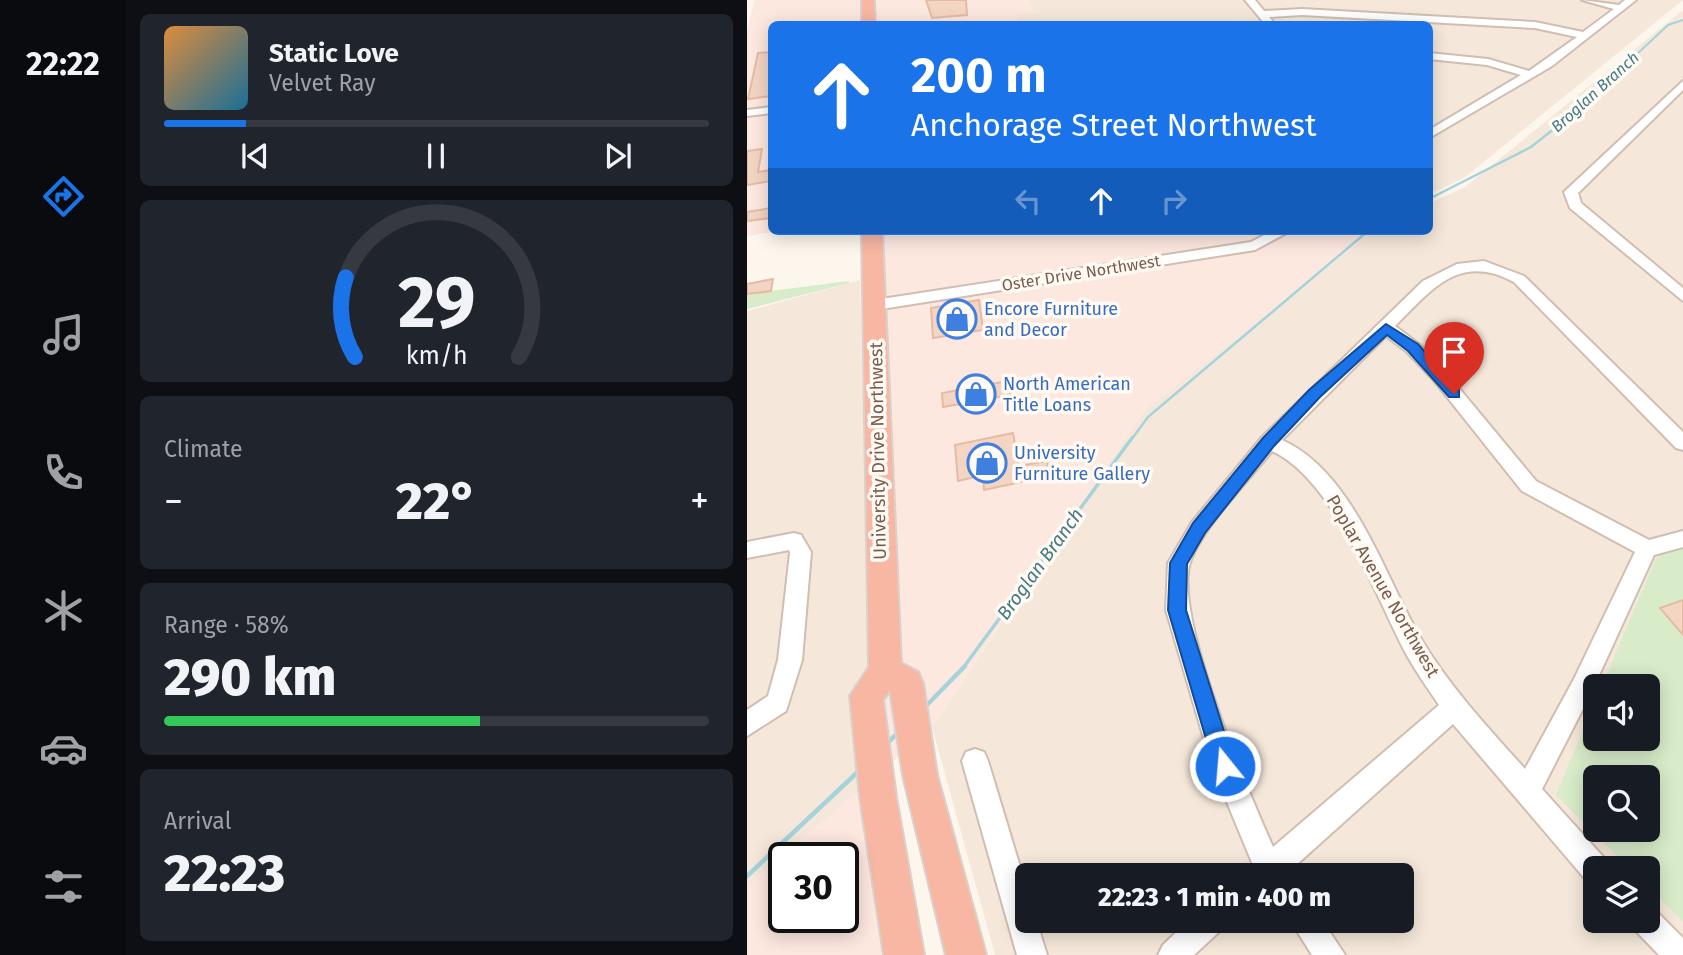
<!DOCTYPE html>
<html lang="en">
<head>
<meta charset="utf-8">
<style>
	:root { --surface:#171b24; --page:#20242c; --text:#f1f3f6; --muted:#9ea1a6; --line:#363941; --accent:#1a73e8 }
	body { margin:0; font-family:"Fira Sans",sans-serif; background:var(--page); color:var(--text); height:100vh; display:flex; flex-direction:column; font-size:26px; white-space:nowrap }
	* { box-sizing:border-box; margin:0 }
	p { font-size:23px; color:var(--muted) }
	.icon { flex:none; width:38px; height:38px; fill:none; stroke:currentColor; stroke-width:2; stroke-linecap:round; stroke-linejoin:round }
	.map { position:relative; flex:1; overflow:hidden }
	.side { display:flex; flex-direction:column; gap:14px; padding:14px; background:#0d0f14; width:621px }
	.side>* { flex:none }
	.top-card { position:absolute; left:21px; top:21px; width:665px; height:214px; border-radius:10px; box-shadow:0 4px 18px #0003; background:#1a73e8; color:#fff; overflow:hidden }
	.fabs { position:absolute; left:836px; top:674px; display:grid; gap:14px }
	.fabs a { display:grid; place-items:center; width:77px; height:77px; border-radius:10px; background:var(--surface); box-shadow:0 4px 18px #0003; font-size:35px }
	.speed { position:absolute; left:21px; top:842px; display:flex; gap:14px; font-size:35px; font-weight:700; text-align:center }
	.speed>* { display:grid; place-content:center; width:91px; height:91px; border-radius:50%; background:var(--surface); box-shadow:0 4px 18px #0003; line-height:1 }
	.speed .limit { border:4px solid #111; border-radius:10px; background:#fff; color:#111 }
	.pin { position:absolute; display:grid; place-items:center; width:60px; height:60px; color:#fff; margin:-72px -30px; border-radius:50% 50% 50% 0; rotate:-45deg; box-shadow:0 0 7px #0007 }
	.pin .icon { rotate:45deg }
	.me { position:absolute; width:77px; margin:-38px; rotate:343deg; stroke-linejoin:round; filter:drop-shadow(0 0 5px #0008) }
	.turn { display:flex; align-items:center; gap:24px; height:147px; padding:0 28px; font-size:32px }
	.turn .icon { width:91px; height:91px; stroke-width:2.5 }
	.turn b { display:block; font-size:49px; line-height:60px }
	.lanes { display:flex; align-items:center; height:66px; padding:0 28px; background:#0003; justify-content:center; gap:35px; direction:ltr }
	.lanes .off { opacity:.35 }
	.big { font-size:52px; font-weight:800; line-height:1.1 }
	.side .tile { flex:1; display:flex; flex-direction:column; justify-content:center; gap:10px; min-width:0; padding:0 24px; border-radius:10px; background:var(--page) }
	.side .dial { align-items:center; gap:0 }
	.dial svg { height:182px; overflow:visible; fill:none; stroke:var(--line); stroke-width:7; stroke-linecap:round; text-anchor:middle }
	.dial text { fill:var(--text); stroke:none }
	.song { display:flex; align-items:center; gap:21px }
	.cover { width:84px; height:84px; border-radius:10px; background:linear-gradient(135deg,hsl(30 70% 55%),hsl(200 70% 35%)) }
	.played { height:7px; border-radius:4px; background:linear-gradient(90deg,var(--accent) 15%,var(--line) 15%) }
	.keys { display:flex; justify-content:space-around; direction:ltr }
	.heat { display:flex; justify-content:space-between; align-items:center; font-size:38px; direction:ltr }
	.charge { height:10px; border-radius:5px; background:linear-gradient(90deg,#34c759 58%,var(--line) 0) }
	.trip { position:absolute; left:268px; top:863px; width:399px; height:70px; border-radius:10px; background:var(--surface); box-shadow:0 4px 18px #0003; font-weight:800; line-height:70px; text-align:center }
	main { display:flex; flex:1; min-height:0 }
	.tab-bar { display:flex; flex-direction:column; width:126px; justify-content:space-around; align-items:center; background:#090b0e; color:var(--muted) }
	.tab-bar .icon { width:49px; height:49px }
	.tab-bar .active { color:var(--accent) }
	.tab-bar b { font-size:32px; color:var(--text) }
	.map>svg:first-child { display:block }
	.residential { fill:#f5e8da; fill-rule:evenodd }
	.commercial { fill:#fde8e0; fill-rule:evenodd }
	.green { fill:#d8ecc9; fill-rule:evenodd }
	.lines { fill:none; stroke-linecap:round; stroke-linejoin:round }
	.stream-far3 { stroke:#a5d3da; stroke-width:2 }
	.stream-far2 { stroke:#a5d3da; stroke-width:2.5 }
	.stream-far1 { stroke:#a5d3da; stroke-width:3.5 }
	.stream { stroke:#a5d3da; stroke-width:4.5 }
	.building { fill:#f3d5c3; stroke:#e6bba3; stroke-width:2 }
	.minor-casing { stroke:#d1beb0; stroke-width:4 }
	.highway-casing { stroke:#dad1cd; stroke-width:4 }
	.minor { fill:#fff; fill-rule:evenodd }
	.highway { fill:#f7b7a3; fill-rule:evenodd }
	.route { fill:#1a73e8; stroke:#114b97; stroke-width:2 }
	.labels { text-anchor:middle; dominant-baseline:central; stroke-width:7; stroke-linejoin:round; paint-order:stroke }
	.far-water-label { font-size:16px; font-style:italic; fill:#437c86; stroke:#fffaf3 }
	.far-street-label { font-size:16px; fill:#7a5c4d; stroke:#fffaf3 }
	.shop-label { font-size:18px; fill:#366cbe; stroke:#fffaf3; text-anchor:start }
	.street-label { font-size:18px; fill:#7a5c4d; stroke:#fffaf3 }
	.water-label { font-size:19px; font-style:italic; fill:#437c86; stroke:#fffaf3 }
</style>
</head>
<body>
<main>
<nav class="tab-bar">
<b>22:22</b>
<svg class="icon active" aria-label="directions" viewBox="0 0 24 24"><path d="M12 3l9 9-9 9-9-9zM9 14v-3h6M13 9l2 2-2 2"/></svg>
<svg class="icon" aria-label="music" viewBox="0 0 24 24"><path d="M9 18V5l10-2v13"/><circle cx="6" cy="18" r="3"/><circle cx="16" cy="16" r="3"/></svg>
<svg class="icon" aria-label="phone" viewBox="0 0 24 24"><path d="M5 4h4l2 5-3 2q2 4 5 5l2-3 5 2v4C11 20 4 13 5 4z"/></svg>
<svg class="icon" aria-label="climate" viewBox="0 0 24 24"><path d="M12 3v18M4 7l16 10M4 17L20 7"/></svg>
<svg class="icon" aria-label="car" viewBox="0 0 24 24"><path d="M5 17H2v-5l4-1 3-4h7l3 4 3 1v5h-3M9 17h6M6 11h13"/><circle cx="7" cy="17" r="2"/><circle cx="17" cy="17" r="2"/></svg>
<svg class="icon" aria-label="filters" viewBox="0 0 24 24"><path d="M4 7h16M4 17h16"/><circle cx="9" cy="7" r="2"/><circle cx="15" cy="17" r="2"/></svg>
</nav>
<section class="side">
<div class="tile">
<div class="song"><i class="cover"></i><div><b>Static Love</b><p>Velvet Ray</p></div></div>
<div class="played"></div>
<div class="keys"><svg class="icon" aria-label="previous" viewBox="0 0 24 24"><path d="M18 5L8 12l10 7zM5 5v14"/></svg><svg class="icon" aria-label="pause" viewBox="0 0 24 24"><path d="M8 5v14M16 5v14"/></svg><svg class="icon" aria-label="next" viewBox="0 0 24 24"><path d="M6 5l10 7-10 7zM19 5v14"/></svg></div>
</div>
<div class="tile dial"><svg viewBox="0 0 100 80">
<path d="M14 69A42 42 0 1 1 86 69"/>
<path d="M14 69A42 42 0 0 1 10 34" stroke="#1a73e8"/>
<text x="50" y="56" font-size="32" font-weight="700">29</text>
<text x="50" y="72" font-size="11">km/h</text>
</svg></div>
<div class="tile"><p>Climate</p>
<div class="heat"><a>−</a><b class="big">22°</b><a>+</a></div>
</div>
<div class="tile"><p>Range · 58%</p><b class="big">290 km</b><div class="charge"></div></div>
<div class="tile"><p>Arrival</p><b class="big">22:23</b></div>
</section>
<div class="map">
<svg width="936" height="955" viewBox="0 0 936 955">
	<rect width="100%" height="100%" fill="#fdf6ec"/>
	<path class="residential" d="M 282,0 L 936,0 L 717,178 L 683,194 L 682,24 L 272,24 L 269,14 L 286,12 Z
		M 936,10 L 936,955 L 248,955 L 185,727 L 398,409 L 627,231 L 682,231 L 683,203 L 718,187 ZM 849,686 L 901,686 L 901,738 L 849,738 ZM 849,777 L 901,777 L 901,830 L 849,830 ZM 849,868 L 901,868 L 901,920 L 849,920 ZM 280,875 L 654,875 L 654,920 L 280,920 Z
		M 113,280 L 125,780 L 0,886 L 0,311 Z"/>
	<path class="commercial" d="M 8,0 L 282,0 L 286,12 L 270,14 L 272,24 L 24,24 L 24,231 L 34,231 L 0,236 L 0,30 Z
		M 113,231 L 627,231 L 398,409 L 185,727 L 125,780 L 154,955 L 0,955 L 0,886 L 125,780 ZM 37,858 L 96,858 L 96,917 L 37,917 Z"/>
	<path class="green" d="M 102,281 L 102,283 L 0,309 L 0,294 Z
		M 936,547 L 936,921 L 901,887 L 901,868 L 882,868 L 809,795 L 849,700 L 849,738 L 901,738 L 901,686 L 855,686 L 908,560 L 920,551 ZM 849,777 L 901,777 L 901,830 L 849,830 Z"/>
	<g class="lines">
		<path class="stream-far3" d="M 825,115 L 921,25 L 936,20"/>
		<path class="stream-far2" d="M 682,199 L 784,147 L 827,113
			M 384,440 L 401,417 L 621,231"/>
		<path class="stream-far1" d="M 216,668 L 385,438"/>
		<path class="stream" d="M 177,708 L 218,666
			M 139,744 L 151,733
			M 0,876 L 114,769"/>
	</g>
	<path class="building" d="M 179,0 L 219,0 L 220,15 L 185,18 Z
		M 24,52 L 24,96 L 1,99 L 11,53 Z
		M 15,149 L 11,172 L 24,170 L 24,181 L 0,185 L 0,151 Z
		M 24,208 L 24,218 L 0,221 L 0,212 Z
		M 26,279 L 24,291 L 0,294 L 0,284 Z
		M 232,300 L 236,330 L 186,338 L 184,308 Z
		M 261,381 L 263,395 L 196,407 L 195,393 Z
		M 266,433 L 272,466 L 300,461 L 302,472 L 273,478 L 274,482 L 237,490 L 236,475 L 211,481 L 208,445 Z
		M 936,600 L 936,635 L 913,608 Z"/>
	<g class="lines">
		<g class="minor-casing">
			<path id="minor" d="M 498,0 L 508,0 L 517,11 L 555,9 L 788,22 L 836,32 L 867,9 L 835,0 L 872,5 L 878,0 L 889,0 L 805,66 L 682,138 L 682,130 L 774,75 L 740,65 L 682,59 L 682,53 L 741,59 L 782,71 L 830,37 L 788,28 L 555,15 L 522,17 L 528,24 L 518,24 Z
				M 936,81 L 936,90 L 831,193 L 834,203 L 936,288 L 936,301 L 823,208 L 817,192 Z
				M 24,107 L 24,113 L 0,116 L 0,110 Z
				M 525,231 L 543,231 L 508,250 L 128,310 L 120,305 L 128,300 L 504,242 Z
				M 737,261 L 777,276 L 936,432 L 936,450 L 929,448 L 767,282 C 712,252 684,290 648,326 L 672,344 L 697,370 L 789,481 L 902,540 L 936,531 L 936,547 L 907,555 L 843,695 L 795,789 L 859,860 L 862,868 L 849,868 L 849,884 L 839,880 L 706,724 L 538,875 L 501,875 L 506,865 L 465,766 L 419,610 L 421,563 L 445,522 L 515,437 L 676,281 L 710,264 ZM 639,336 L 660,352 L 685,378 L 775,491 L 888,552 L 827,679 L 778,769 C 741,728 703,687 674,639 C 637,575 606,472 535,440 ZM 525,451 C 586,479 627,592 657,650 C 667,669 680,687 692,705 L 526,847 C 502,793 426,616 443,563 C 453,530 502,480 525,451 Z
				M 47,533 L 54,535 L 64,552 L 55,660 L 39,711 L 0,736 L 0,710 L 21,696 L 31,660 L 43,553 L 42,550 L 0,558 L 0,542 Z
				M 228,749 L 237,752 L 241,761 L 280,890 L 280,920 L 289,920 L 300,955 L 270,955 L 215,761 L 219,752 Z
				M 901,907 L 908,910 L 936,938 L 936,955 L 912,955 L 888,930 L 884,920 L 901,920 Z
				M 442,920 L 478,920 L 474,930 L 447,955 L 411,955 L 416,945 Z
				M 543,920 L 575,920 L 598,955 L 565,955 Z"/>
		</g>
		<g class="highway-casing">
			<path id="highway" d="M 115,0 L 127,0 L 128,24 L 115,24 Z
				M 115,231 L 135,231 L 154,663 L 171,672 L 176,683 L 190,775 L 239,955 L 199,955 L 156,775 L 143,690 L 136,700 L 149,797 L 177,955 L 137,955 L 113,797 L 103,696 L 122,667 Z"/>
		</g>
		<use href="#minor" class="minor"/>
		<use href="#highway" class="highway"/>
	</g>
	<path class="route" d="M 639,324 L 671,344 L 712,390 L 712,397 L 702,397 L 661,351 L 640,335 L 573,397 L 527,446 L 458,533 L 440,564 L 439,610 L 488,766 L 485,773 L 478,776 L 470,773 L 467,766 L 421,610 L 423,563 L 446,523 L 516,438 L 562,390 Z"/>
	<defs>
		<g id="shop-ring" transform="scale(2.0125)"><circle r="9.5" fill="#fffaf3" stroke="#3f7fe0" stroke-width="1.5"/><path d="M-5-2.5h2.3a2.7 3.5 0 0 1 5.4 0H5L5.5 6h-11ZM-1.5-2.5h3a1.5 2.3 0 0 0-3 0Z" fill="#3f7fe0"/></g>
	</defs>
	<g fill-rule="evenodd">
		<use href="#shop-ring" x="210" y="319"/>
		<use href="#shop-ring" x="229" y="394"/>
		<use href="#shop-ring" x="240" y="463"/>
	</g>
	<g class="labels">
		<g class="far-water-label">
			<text transform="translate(848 92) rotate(-42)">Broglan Branch</text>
		</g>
		<g class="far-street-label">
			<text transform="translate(334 273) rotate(-9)">Oster Drive Northwest</text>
		</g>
		<g class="shop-label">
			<text x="237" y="309">Encore Furniture<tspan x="237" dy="21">and Decor</tspan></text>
			<text x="256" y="384">North American<tspan x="256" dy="21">Title Loans</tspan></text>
			<text x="267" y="453">University<tspan x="267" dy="21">Furniture Gallery</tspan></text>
		</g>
		<g class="street-label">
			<text transform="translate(131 451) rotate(-91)">University Drive Northwest</text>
			<text transform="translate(636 586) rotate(60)">Poplar Avenue Northwest</text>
		</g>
		<g class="water-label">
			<text transform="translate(293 564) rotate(-54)">Broglan Branch</text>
		</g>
	</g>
</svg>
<div class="fabs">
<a><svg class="icon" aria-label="sound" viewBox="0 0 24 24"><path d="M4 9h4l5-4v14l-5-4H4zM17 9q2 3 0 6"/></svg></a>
<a><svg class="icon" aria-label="search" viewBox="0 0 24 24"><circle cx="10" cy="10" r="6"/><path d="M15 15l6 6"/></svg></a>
<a><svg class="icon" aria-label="layers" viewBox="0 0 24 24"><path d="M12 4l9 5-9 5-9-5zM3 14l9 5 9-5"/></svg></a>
</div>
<div class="speed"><div class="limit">30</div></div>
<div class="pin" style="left:707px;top:394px;background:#d93025"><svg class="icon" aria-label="arrive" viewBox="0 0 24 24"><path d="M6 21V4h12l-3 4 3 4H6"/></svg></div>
<svg class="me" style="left:478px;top:766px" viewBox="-20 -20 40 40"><circle r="17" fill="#1a73e8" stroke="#fff" stroke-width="3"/><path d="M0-11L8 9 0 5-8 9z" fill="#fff"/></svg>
<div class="trip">22:23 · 1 min · 400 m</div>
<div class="top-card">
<div class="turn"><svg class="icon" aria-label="ahead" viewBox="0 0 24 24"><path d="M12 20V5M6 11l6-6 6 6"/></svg><div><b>200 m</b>Anchorage Street Northwest</div></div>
<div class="lanes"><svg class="icon off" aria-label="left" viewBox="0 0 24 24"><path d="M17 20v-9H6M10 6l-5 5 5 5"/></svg><svg class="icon" aria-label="ahead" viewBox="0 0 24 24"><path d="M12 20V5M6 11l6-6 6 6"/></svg><svg class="icon off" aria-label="right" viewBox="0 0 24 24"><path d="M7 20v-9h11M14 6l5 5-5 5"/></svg></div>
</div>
</div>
</main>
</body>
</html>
